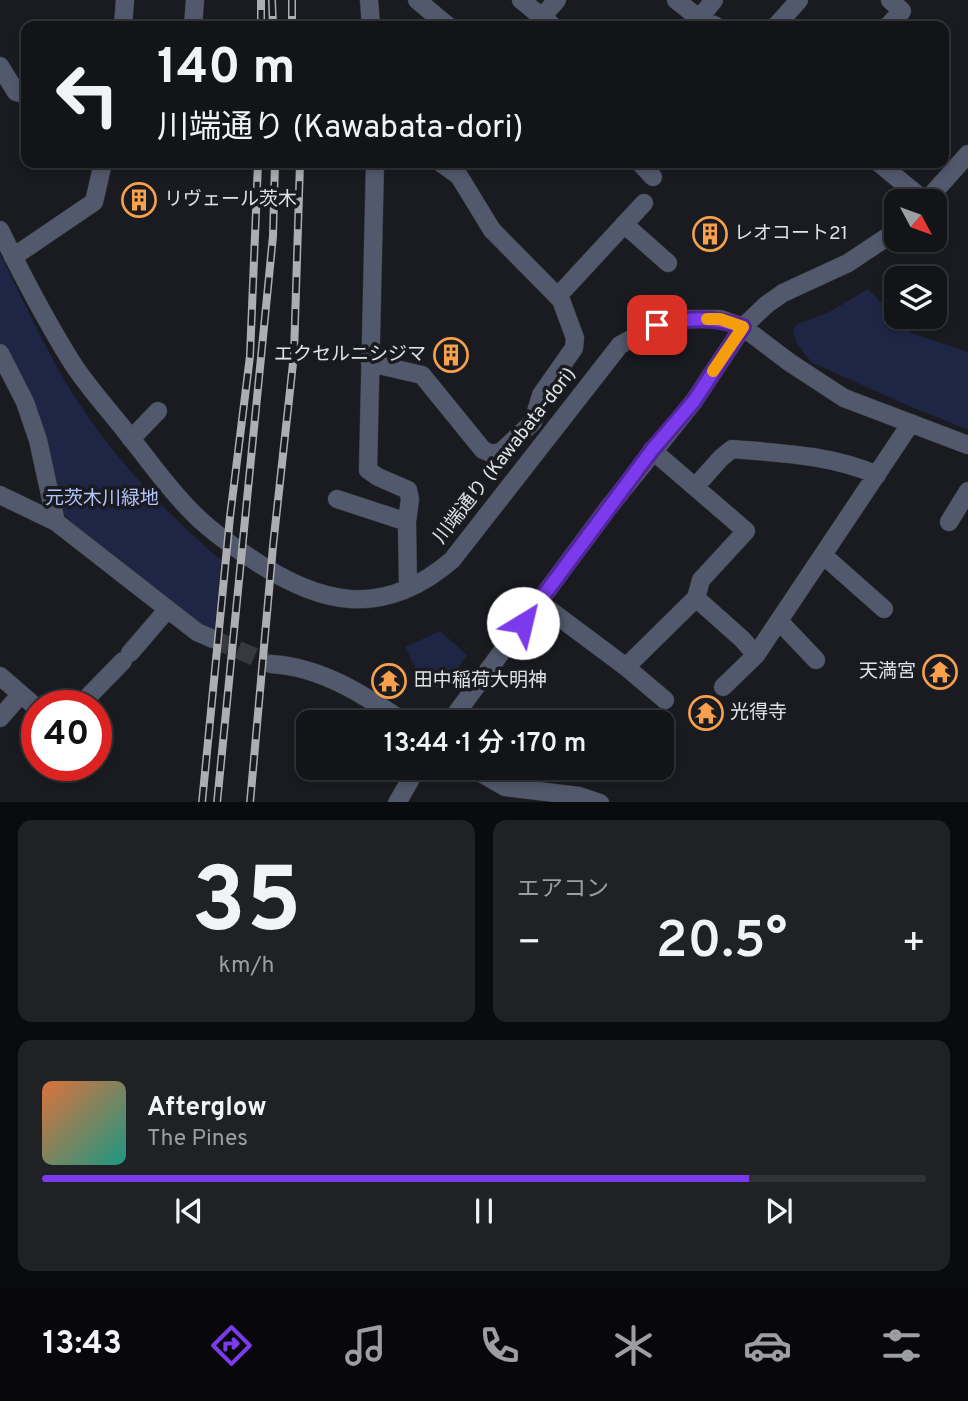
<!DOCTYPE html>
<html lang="ja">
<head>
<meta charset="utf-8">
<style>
	:root { --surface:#131418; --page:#202125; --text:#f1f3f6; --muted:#9d9ea2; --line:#323337; --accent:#7c3aed }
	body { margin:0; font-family:Overpass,"Noto Sans JP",sans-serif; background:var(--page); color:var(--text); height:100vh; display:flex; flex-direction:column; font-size:26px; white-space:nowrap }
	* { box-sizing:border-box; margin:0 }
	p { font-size:23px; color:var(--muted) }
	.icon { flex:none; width:38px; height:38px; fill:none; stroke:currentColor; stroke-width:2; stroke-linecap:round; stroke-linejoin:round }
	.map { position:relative; height:802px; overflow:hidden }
	.side { display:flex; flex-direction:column; gap:18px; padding:18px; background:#0a0b0d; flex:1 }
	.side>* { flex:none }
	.banner { position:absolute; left:21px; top:21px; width:928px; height:147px; border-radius:14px; box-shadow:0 4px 10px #0003,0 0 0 2px var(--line); background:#131418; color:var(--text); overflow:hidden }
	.needle { width:46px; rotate:131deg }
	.fabs { position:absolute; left:884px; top:189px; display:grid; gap:14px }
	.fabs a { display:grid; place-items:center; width:63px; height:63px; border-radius:14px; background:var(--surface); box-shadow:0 4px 10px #0003,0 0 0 2px var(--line); font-size:35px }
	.speed { position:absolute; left:21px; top:690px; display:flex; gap:14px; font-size:35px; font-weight:700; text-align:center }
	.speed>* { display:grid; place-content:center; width:91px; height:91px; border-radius:50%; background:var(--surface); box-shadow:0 4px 10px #0003,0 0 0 2px var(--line); line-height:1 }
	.speed .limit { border:10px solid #d22; background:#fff; color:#111 }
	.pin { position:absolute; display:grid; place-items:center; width:60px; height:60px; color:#fff; margin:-30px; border-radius:14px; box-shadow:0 4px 10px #0006 }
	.me { position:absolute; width:77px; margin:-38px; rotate:36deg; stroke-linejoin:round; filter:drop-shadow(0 0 5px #0008) }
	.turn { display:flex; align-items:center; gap:24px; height:147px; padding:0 21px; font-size:32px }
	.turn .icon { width:91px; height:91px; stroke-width:2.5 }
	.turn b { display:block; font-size:49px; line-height:60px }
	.big { font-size:52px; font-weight:600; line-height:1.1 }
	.side .card { flex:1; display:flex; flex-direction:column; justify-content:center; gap:10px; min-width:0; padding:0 24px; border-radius:14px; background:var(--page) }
	.side .dial { align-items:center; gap:0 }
	.dial b { font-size:91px; line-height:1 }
	.song { display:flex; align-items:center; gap:21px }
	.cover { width:84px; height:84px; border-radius:10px; background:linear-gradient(135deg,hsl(20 70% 55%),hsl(170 70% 35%)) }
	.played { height:7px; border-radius:4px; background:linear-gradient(90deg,var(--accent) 80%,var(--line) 80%) }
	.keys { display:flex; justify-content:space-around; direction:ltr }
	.heat { display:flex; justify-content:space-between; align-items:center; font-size:38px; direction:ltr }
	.side .tiles { flex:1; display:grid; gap:18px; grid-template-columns:1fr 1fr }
	.card:last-child { grid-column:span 2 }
	.trip { position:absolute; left:296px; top:710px; width:378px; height:70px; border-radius:14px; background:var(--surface); box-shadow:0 4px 10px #0003,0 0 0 2px var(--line); font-weight:600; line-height:70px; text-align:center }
	.tab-bar { display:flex; height:112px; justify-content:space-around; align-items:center; background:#08080a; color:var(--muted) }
	.tab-bar .icon { width:49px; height:49px }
	.tab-bar .selected { color:var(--accent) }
	.tab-bar b { font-size:32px; color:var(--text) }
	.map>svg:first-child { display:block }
	.green { fill:#1f2645 }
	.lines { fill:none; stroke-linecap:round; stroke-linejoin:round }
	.minor-tunnel { stroke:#37393e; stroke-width:18; stroke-dasharray:18 9; stroke-linecap:butt }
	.minor-casing { stroke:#35373c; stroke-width:19 }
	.minor { stroke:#53596c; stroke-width:18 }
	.rail-casing { stroke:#adaeb2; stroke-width:8 }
	.rail { stroke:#191b20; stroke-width:5; stroke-dasharray:16; stroke-linecap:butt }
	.route-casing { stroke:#51269a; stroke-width:18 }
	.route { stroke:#7c3aed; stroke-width:12 }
	.slow { stroke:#f59e0b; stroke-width:12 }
	.labels { text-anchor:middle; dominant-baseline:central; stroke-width:7; stroke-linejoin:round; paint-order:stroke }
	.poi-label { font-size:19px; fill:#e1e2e5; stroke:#191b20; text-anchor:start }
	.street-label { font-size:19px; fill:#e1e2e5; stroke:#191b20 }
	.park-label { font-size:19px; fill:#b4c4fd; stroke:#191b20 }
</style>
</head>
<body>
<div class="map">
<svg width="968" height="803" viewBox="0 0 968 803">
	<rect width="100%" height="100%" fill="#191b20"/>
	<path class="green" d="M 0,253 C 21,297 42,341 66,383 C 107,451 161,509 221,560 L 214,635 L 77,529 L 63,513 L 32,403 L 0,342 Z
		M 868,289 L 911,333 L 968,352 L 968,430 L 900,402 L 811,362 L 798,345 L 793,333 L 796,325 L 831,311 Z
		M 440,631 L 467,655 L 441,691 L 419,675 L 405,647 Z"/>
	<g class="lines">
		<path class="minor-tunnel" d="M 213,639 L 271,664"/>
		<g class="minor-casing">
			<path id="minor" d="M 369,0 L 371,26
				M 417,0 L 448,26
				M 521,0 L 553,26
				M 676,0 L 700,19 L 716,26
				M 694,25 L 714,0
				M 123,26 L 125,0
				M 193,26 L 195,0
				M 534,26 L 557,0
				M 776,26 L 799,0
				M 888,26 L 902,11 L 890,0
				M 0,66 L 16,92 L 24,94
				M 375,163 L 368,470 L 378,477 L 408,490 L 410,499 L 407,522 L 408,588
				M 640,163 L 653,177
				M 879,163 L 925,201
				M 926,201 L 968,154
				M 624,224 L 668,263
				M 0,230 C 22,275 45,319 71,361 C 88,388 111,412 130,437 C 150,462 168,488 191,511 C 208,529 228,543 249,557 C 319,605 382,620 452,560 L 620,345 L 657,325 L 687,319 L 720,319 L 743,327 L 789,362 L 844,398 L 968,445
				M 13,257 L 94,202 L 103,163
				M 558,296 L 644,203
				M 0,353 L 25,402 L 38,440 L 56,522
				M 370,363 L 422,375 L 483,450 L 493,454 L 502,451 L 533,422 L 541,395 L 574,348 L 575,338 L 561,300 L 492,230 L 459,176 L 441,163
				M 131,439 L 158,411
				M 652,450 L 746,531 L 701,580 L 696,598 L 742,639 L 756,655
				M 695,487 L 721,458 L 732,449 C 780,453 832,455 877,475
				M 0,495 L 56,522 L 197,632 L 213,639
				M 337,499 L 407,522
				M 949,522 L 968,491
				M 823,555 L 884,609
				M 539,602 L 626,667 L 665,700
				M 779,621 L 816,660
				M 130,653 L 167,610
				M 271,664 C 322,667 364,695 406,723
				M 626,667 L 696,598
				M 0,676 L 37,708
				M 723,687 L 756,655 L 911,423
				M 80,705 L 123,661
				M 0,718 L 21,694
				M 449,723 L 609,507 L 694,401 L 743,327 L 766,305 L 783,293 L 848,263 L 896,231
				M 472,768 L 505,787 L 579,796 L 600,803
				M 397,803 L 417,768"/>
		</g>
		<use href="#minor" class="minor"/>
		<g class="rail-casing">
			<path id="rail" d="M 272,0 L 273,26
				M 292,0 L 292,26
				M 261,26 L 261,0
				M 202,803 L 230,517 L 250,356 L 258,163
				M 217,803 L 273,236 L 275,163
				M 250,803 L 273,546 L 294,354 L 300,163"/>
		</g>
		<use href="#rail" class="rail"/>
	</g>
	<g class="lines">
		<g class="route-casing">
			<path id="route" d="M 523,623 L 652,450 L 694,401 L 743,327 C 711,316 690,318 657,325"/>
		</g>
		<use href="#route" class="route"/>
		<path class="slow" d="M 707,319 L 720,319 L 743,327 L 713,371"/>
	</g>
	<defs>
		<g id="building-ring" transform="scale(1.75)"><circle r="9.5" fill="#191b20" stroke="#f8a04b" stroke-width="1.5"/><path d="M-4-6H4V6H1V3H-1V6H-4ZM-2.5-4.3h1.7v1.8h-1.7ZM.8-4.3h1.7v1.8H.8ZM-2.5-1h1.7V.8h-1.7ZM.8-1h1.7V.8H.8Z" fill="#f8a04b"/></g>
		<g id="temple-ring" transform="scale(1.75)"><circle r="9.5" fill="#191b20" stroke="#f8a04b" stroke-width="1.5"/><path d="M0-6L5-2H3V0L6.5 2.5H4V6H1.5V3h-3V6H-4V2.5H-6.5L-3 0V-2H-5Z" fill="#f8a04b"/></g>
	</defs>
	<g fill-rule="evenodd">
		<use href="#building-ring" x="139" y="200"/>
		<use href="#building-ring" x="710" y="234"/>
		<use href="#building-ring" x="451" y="355"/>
		<use href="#temple-ring" x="940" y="672"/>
		<use href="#temple-ring" x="389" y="681"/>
		<use href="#temple-ring" x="706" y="713"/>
	</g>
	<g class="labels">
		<g class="poi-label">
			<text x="164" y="200">リヴェール茨木</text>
			<text x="734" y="234">レオコート21</text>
			<text x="426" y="355" text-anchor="end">エクセルニシジマ</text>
			<text x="916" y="672" text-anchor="end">天満宮</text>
			<text x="414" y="681">田中稲荷大明神</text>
			<text x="730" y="713">光得寺</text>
		</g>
		<g class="street-label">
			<text transform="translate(505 456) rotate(-52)">川端通り (Kawabata-dori)</text>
		</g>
		<g class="park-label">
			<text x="102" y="499">元茨木川緑地</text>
		</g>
	</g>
</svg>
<div class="fabs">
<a><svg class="needle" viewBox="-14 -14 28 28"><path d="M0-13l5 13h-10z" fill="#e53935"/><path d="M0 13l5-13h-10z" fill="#9d9ea2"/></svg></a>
<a><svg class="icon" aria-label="layers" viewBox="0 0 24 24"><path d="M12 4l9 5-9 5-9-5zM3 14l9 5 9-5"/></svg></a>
</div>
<div class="speed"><div class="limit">40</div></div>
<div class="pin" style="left:657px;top:325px;background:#d93025"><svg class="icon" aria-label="arrive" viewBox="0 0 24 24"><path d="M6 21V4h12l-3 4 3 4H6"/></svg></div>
<svg class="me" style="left:523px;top:623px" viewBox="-20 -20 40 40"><circle r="19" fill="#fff"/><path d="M0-13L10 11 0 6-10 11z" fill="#7c3aed"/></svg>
<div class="trip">13:44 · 1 分 · 170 m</div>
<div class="banner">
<div class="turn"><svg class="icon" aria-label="left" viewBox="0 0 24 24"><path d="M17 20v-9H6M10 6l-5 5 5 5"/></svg><div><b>140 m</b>川端通り (Kawabata-dori)</div></div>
</div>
</div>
<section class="side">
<div class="tiles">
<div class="card dial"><b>35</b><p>km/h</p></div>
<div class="card"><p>エアコン</p>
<div class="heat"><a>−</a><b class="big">20.5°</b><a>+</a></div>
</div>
<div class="card">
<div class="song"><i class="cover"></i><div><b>Afterglow</b><p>The Pines</p></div></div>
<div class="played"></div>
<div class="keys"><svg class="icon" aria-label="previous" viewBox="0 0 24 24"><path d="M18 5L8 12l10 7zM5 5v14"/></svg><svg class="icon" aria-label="pause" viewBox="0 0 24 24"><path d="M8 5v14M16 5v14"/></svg><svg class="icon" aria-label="next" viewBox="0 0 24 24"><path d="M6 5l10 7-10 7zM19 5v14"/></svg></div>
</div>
</div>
</section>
<nav class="tab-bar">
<b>13:43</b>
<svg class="icon selected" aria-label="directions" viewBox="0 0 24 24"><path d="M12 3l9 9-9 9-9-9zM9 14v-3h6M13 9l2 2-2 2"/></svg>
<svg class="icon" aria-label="music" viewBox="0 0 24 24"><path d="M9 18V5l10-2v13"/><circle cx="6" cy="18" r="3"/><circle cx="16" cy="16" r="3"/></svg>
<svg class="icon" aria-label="phone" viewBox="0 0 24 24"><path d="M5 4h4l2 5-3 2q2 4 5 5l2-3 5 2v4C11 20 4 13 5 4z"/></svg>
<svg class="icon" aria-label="climate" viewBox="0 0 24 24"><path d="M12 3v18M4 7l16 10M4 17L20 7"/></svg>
<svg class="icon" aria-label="car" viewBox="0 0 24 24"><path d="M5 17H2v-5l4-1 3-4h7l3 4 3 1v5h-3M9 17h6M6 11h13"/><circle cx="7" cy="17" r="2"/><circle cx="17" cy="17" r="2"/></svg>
<svg class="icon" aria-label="filters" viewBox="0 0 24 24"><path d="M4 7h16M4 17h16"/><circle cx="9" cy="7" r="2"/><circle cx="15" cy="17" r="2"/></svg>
</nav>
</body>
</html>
